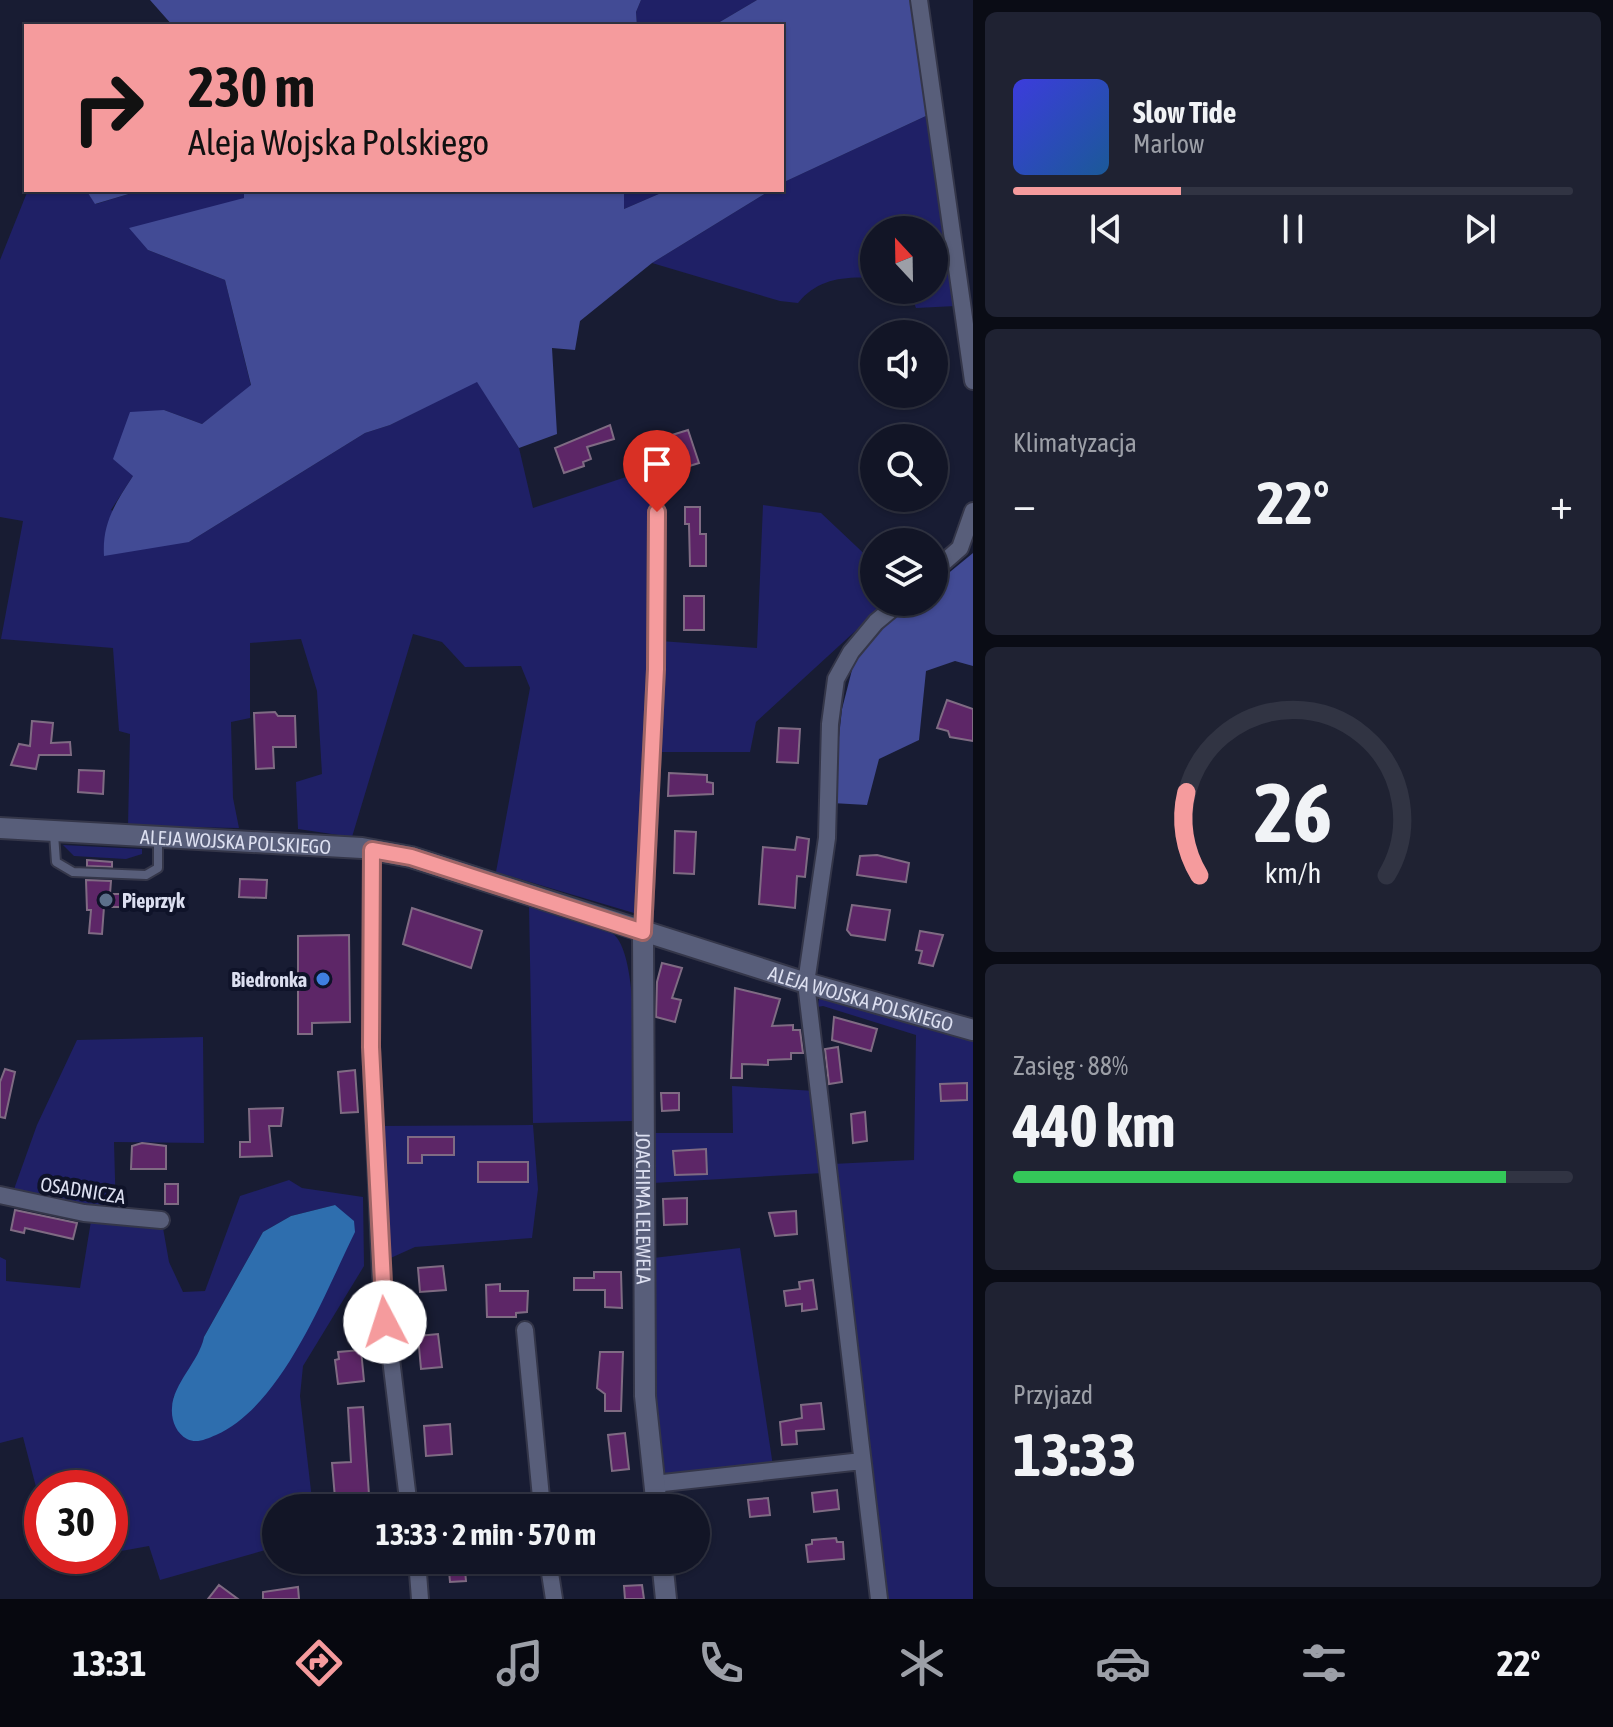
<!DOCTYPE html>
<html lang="pl">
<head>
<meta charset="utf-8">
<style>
	:root { --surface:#121526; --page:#1f2232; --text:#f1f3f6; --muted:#9c9fa7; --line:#313443; --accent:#f59b9d }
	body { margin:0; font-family:"Asap Condensed",sans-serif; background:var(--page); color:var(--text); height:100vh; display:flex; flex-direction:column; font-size:30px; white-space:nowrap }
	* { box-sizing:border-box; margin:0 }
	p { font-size:26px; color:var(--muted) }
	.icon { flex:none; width:44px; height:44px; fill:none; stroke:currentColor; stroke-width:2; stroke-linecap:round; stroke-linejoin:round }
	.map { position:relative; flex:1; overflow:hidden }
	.panel { display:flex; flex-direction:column; gap:12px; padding:12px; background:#0a0c15; width:640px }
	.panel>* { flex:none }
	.top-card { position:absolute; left:24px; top:24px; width:760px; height:168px; border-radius:0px; box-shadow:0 2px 6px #0004,0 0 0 2px var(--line); background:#f59b9d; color:#111; overflow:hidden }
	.needle { width:52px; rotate:338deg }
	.buttons { position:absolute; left:860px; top:216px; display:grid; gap:16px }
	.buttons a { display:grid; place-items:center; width:88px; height:88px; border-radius:50%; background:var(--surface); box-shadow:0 2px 6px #0004,0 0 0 2px var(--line); font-size:40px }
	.speed { position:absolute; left:24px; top:1470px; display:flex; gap:16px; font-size:40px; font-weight:700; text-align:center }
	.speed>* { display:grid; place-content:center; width:104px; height:104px; border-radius:50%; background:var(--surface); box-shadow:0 2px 6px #0004,0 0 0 2px var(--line); line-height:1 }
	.speed .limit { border:12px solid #d22; background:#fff; color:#111 }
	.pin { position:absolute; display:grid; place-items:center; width:68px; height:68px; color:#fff; margin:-82px -34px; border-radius:50% 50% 50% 0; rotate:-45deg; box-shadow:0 0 8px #0007 }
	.pin .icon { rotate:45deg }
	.me { position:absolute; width:88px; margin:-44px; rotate:355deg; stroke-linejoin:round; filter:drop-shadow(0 0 6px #0008) }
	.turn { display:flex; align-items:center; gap:28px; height:168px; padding:0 32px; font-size:36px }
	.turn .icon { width:104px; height:104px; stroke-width:2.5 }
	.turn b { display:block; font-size:56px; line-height:68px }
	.big { font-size:60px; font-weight:700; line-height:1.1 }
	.panel .widget { flex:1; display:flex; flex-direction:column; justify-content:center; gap:12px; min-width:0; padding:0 28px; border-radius:12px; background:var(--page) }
	.panel .dial { align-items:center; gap:0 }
	.dial svg { height:208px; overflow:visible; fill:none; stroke:var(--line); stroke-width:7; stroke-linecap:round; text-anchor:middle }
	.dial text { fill:var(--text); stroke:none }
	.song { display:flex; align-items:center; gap:24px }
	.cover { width:96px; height:96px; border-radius:12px; background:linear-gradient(135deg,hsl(240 70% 55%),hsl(210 70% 35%)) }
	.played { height:8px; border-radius:4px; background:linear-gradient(90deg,var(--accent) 30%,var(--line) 30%) }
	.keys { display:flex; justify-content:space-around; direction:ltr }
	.heat { display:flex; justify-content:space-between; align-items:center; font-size:44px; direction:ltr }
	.charge { height:12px; border-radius:6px; background:linear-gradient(90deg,#34c759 88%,var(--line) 0) }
	.trip { position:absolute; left:262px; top:1494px; width:448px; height:80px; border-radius:40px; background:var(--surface); box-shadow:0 2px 6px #0004,0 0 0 2px var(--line); font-weight:700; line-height:80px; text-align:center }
	.dock { display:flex; height:128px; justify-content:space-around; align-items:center; background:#07080f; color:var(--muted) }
	.dock .icon { width:56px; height:56px }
	.dock .selected { color:var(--accent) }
	.dock b { font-size:36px; color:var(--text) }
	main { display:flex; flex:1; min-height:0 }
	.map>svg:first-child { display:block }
	.green { fill:#1f2066; fill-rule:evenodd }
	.forest { fill:#424b95 }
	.water { fill:#2e6eae }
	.building { fill:#5d2667; stroke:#7f6b83; stroke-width:2 }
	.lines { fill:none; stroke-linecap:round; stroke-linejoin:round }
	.service-casing { stroke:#343649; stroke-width:12 }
	.minor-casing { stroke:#343649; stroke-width:20 }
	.tertiary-casing { stroke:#343649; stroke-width:24 }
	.service { stroke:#585e7a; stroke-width:8 }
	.minor { stroke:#585e7a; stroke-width:16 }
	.tertiary { stroke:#585e7a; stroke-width:20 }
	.route-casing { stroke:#9f6566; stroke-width:20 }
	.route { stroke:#f59b9d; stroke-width:14 }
	.service-dot { fill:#5c6f8a; stroke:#0f1329; stroke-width:3 }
	.shop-dot { fill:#3f7fe0; stroke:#0f1329; stroke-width:3 }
	.labels { text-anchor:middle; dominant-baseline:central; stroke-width:8; stroke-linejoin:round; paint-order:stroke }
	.street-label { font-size:20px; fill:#dcdff0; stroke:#0f1329 }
	.poi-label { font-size:20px; font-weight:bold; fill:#dcdff0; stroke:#0f1329; text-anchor:start }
</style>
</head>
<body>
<main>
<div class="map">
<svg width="973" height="1599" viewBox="0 0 973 1599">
	<rect width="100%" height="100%" fill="#181c33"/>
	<path class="green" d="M 641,0 L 757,0 L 713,26 L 637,26 L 636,12 Z
		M 928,115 L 956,306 L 916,308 L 909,290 L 934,290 L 934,230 L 874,230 L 874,278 C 844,276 817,279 798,303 L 780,301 L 652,263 L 771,190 L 782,190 L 784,182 Z
		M 28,190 L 86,190 L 96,204 L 142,190 L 244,190 L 244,198 L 148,250 L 225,280 L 251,386 L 202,424 L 164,410 L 133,476 L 111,510 L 189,542 L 365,433 L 390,425 L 477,381 L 519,448 L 533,508 L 638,473 L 652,477 L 644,916 L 496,872 L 530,688 L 521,666 L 465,667 L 442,642 L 413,634 L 352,837 L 298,829 L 296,782 L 322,774 L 317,691 L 301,639 L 250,643 L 250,718 L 231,722 L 233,798 L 239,828 L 128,826 L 130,734 L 119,731 L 113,648 L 1,639 L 23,521 L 0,517 L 0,260 Z
		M 624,190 L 668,190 L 624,209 Z
		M 763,505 L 821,513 L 874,563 L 874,602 L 887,602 L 756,722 L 750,752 L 659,752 L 660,641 L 757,648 Z
		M 63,845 L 142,849 L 142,854 L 126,859 L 74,856 Z
		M 529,906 C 552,913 593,921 612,933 C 641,952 633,1085 634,1121 L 533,1123 Z
		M 821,992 L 973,1038 L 973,1599 L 886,1599 L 832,1164 L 914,1160 L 916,1035 L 823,1006 L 817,1007 Z
		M 203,1037 L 204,1143 L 114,1142 L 116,1215 L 13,1192 L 37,1125 L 77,1040 Z
		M 732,1086 L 815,1091 L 823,1173 L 653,1183 L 654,1133 L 733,1133 Z
		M 533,1125 L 538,1189 L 532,1238 L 415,1247 L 384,1261 L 379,1126 Z
		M 289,1180 L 302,1188 L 363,1197 L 364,1266 L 303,1366 L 300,1396 L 313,1508 L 276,1508 L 276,1547 L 160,1580 L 149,1546 L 110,1553 L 110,1488 L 42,1488 L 42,1510 L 23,1437 L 0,1443 L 0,1257 L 6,1260 L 6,1281 L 80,1288 L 91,1221 L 163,1228 L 169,1262 L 183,1292 L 205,1291 L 240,1196 ZM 335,1205 L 173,1398 L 200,1355 L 204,1337 L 263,1232 L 291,1216 Z
		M 740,1248 L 773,1466 L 671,1476 L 665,1473 L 657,1404 L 653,1258 Z"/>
	<path class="forest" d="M 150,0 L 641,0 L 636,12 L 637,26 L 173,26 Z
		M 757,0 L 912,0 L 928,115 L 782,183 L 782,26 L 713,26 Z
		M 86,190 L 142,190 L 95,204 Z
		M 244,190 L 624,190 L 624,209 L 668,190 L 771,190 L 652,263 L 580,321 L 575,350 L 552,348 L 557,434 L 519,448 L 477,382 L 390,425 L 365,433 L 189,542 L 104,556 C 102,523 115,504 133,476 L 113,459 L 130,412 L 164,410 L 202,424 L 251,385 L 225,280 L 148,250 L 129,228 L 244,198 Z
		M 973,553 L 973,666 L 955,661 L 926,671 L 919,740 L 879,759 L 867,805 L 832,803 L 842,709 L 854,662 L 884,625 L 913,602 L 934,602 L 934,585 Z"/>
	<path class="water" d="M 335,1205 L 354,1221 L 355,1232 C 324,1295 282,1406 216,1435 C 206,1439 197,1444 187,1439 C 176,1433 171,1420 172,1408 C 173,1383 199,1362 204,1337 L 263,1232 L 291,1216 Z"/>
	<path class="building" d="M 610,425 L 614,439 L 587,447 L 591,459 L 583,462 L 584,466 L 564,473 L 555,448 Z
		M 688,430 L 699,463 L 683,468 L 672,435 Z
		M 685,507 L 700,507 L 700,534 L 706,534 L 706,566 L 690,566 L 689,524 L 685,524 Z
		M 684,596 L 704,596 L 704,630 L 684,630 Z
		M 947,700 L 973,709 L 973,741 L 950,737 L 948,731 L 937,728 Z
		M 275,712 L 278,716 L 295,716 L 296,747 L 273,747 L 274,768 L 256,769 L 254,713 Z
		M 32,721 L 53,723 L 51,743 L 70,742 L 71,755 L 39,755 L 36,769 L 11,765 L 19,744 L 30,746 Z
		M 779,728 L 800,729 L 798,763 L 777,762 Z
		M 79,770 L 104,771 L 103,794 L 78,792 Z
		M 669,773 L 707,775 L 707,782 L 713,783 L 713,794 L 668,796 Z
		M 675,831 L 696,832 L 694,874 L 674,873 Z
		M 797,837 L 809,839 L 805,877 L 797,876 L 795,908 L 759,904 L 763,847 L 795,850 Z
		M 877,855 L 909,863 L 906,882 L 857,875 L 860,856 Z
		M 87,860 L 112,862 L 112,867 L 87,866 Z
		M 240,879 L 267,880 L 266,898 L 239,897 Z
		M 86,880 L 111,881 L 110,894 L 125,894 L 125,907 L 104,907 L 102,934 L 89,933 L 91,910 L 87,910 Z
		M 852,905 L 890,910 L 885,940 L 851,935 L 847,930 Z
		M 412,908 L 482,931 L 471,968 L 403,944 Z
		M 920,931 L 943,935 L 933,966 L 919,963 L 922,951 L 916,950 Z
		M 349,935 L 350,1022 L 312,1023 L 312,1034 L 298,1034 L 298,936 Z
		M 662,963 L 682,968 L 672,998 L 681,1000 L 675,1022 L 656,1017 L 657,982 Z
		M 735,988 L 780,999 L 772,1026 L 793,1025 L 793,1030 L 800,1030 L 803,1053 L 791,1053 L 791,1059 L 768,1060 L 768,1065 L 742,1064 L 742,1078 L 731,1078 Z
		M 834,1017 L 877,1029 L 871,1051 L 832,1040 Z
		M 838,1047 L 842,1082 L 829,1084 L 825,1049 Z
		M 5,1069 L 15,1072 L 5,1118 L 0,1117 L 0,1082 Z
		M 355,1070 L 358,1112 L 341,1113 L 338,1072 Z
		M 967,1083 L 967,1100 L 941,1101 L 940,1084 Z
		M 661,1093 L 679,1093 L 679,1110 L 662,1111 Z
		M 283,1108 L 281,1126 L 269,1126 L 272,1156 L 240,1157 L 240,1142 L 250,1142 L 249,1109 Z
		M 865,1112 L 867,1141 L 853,1143 L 851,1114 Z
		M 408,1137 L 454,1137 L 454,1155 L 422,1155 L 422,1163 L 408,1163 Z
		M 142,1143 L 166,1146 L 166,1169 L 131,1169 L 132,1146 Z
		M 706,1149 L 707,1174 L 675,1175 L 673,1151 Z
		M 478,1162 L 528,1162 L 528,1182 L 478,1182 Z
		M 165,1184 L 178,1184 L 178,1204 L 165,1204 Z
		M 687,1198 L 687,1224 L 664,1225 L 663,1199 Z
		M 15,1210 L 77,1223 L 73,1239 L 25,1228 L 24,1233 L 11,1230 Z
		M 796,1211 L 797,1234 L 775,1236 L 769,1213 Z
		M 443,1266 L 446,1290 L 420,1292 L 418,1268 Z
		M 594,1272 L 621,1272 L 622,1308 L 605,1307 L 605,1290 L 574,1290 L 574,1278 L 594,1278 Z
		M 813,1280 L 817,1309 L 802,1311 L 802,1304 L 786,1306 L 784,1291 L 800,1289 L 799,1282 Z
		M 500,1284 L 500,1291 L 528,1291 L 527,1312 L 516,1313 L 516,1317 L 487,1317 L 486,1285 Z
		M 438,1334 L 442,1367 L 421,1369 L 418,1336 Z
		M 361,1350 L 364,1381 L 338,1384 L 335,1360 L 339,1359 L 338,1352 Z
		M 600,1352 L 623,1352 L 621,1411 L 605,1411 L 605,1394 L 597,1388 Z
		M 821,1403 L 824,1429 L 796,1431 L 797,1444 L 782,1445 L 780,1422 L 802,1418 L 801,1405 Z
		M 363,1407 L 369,1495 L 335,1498 L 332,1463 L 351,1462 L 348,1408 Z
		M 450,1424 L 452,1454 L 426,1456 L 424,1426 Z
		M 625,1433 L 629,1469 L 612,1471 L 608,1435 Z
		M 837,1490 L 839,1509 L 814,1512 L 812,1493 Z
		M 768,1498 L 770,1515 L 750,1517 L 748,1500 Z
		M 836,1538 L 837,1542 L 843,1542 L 844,1559 L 808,1562 L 806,1545 L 812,1544 L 812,1540 Z
		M 448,1560 L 464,1560 L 466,1581 L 450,1582 Z
		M 219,1585 L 238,1599 L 208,1599 Z
		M 642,1585 L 644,1599 L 625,1599 L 624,1586 Z
		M 298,1587 L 299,1599 L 263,1599 L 263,1592 Z"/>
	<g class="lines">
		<g class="service-casing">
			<path id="service" d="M 54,834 L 56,862 L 73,872 L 146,875 L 158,868 L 158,838"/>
		</g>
		<g class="minor-casing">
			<path id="minor" d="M 919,0 L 973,381
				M 934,571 L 960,548 L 973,511
				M 372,850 L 371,1047 L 381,1276 L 409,1508
				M 643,932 L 656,669 L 657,512
				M 0,1195 L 84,1213 L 161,1220
				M 525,1330 L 542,1508
				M 654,1484 L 862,1461
				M 417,1560 L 420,1599
				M 548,1560 L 554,1599
				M 879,1599 L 806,983 L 827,838 L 830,724 L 836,679 L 851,652 L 876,622 L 900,602"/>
		</g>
		<g class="tertiary-casing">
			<g id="tertiary">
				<path id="s1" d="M 0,828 L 362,848 L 411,857 L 806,983 L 973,1030"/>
				<path id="s2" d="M 643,932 L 645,1396 L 657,1508"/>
				<path d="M 662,1560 L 666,1599"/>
			</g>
		</g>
		<use href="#service" class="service"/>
		<use href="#minor" class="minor"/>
		<use href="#tertiary" class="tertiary"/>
	</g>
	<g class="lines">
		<g class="route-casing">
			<path id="route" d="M 385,1322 L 371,1047 L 372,850 L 411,857 L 643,932 L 656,669 L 657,512"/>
		</g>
		<use href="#route" class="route"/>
	</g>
	<circle class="service-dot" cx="106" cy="900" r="8"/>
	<circle class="shop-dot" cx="323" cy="979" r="8"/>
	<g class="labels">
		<g class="street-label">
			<text stroke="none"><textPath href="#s1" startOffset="236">ALEJA WOJSKA POLSKIEGO</textPath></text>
			<text stroke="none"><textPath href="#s1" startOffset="884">ALEJA WOJSKA POLSKIEGO</textPath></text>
			<text transform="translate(83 1190) rotate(9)">OSADNICZA</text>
			<text stroke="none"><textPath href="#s2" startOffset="276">JOACHIMA LELEWELA</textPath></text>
		</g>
		<g class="poi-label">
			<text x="122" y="900">Pieprzyk</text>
			<text x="307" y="979" text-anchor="end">Biedronka</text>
		</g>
	</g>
</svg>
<div class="buttons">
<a><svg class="needle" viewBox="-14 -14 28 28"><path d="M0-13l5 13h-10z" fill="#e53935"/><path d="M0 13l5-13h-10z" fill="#9c9fa7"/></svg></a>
<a><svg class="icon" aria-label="sound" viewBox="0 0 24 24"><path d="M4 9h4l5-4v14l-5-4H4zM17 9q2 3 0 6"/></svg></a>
<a><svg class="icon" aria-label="search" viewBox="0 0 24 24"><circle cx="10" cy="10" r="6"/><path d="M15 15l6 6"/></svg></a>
<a><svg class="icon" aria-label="layers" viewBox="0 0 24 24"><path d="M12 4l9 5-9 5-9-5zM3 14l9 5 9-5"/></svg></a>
</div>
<div class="speed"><div class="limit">30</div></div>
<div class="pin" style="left:657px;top:512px;background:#d93025"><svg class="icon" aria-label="arrive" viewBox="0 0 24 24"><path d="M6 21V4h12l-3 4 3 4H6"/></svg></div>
<svg class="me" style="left:385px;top:1322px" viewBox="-20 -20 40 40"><circle r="19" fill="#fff"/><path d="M0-13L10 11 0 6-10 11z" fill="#f59b9d"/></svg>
<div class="trip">13:33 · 2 min · 570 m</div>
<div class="top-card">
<div class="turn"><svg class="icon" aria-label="right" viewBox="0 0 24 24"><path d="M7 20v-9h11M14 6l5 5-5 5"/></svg><div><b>230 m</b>Aleja Wojska Polskiego</div></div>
</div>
</div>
<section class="panel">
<div class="widget">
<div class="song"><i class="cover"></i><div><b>Slow Tide</b><p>Marlow</p></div></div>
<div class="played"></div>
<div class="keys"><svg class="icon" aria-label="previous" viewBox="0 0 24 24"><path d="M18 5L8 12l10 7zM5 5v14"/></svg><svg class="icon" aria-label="pause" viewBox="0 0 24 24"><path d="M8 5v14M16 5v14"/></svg><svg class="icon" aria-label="next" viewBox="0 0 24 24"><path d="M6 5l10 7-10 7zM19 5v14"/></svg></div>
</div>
<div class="widget"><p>Klimatyzacja</p>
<div class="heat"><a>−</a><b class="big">22°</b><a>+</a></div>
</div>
<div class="widget dial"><svg viewBox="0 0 100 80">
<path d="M14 69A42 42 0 1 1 86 69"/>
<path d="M14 69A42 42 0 0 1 9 37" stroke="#f59b9d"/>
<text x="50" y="56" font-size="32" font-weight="700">26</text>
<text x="50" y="72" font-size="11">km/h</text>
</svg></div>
<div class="widget"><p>Zasięg · 88%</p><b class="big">440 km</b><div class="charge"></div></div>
<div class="widget"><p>Przyjazd</p><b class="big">13:33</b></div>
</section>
</main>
<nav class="dock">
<b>13:31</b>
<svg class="icon selected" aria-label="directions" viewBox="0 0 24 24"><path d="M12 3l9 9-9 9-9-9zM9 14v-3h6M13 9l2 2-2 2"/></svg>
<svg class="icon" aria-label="music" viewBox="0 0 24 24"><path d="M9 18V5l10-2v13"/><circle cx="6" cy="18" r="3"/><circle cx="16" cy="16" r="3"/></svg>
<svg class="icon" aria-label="phone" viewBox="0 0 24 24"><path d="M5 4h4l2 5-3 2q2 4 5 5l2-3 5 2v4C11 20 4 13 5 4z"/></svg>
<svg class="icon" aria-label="climate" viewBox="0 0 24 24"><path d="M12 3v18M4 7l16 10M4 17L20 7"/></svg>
<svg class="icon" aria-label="car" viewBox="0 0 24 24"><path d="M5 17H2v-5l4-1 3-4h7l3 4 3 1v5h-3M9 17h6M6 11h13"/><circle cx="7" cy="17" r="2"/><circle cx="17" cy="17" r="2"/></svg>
<svg class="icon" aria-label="filters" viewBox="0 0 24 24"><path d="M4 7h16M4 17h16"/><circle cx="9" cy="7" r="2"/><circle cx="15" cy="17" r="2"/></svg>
<b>22°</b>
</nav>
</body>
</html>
